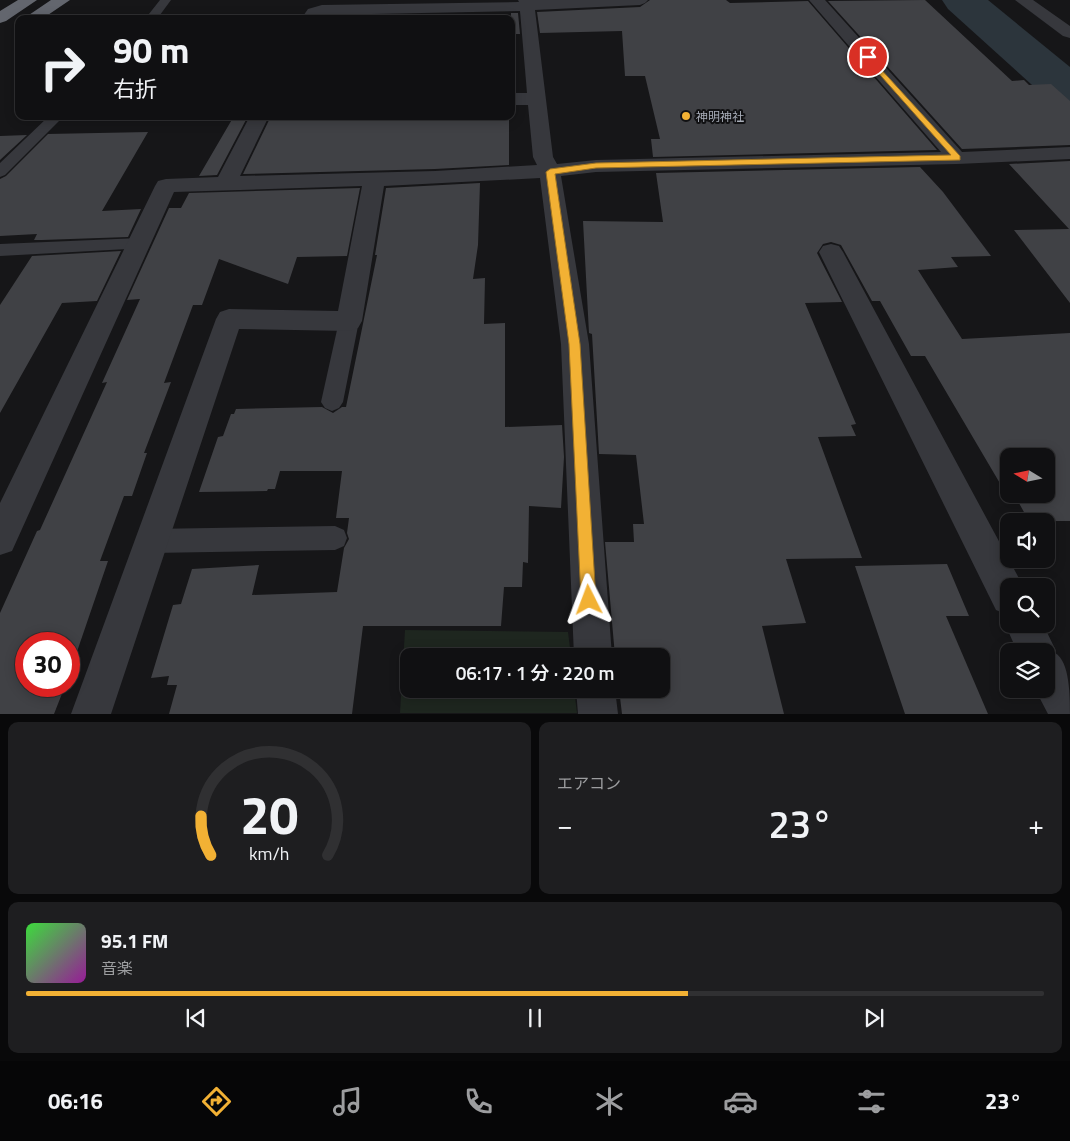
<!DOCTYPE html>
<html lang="ja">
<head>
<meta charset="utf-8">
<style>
	:root { --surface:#101012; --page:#1e1e20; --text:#f1f3f6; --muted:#9c9d9f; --line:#303032; --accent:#f2b134 }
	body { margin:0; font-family:"Titillium Web","Noto Sans JP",sans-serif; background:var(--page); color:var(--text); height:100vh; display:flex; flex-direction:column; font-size:19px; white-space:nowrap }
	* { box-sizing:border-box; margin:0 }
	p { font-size:16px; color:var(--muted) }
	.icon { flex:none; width:28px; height:28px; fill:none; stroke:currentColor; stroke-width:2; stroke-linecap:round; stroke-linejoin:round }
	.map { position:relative; height:714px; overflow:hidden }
	.details { display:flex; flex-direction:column; gap:8px; padding:8px; background:#09090a; flex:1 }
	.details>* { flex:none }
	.hud { position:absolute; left:15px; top:15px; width:500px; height:105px; border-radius:10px; box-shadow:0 2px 12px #0003,0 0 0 1px var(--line); background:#101012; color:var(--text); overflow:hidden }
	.needle { width:32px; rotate:280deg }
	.buttons { position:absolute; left:1000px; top:448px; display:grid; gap:10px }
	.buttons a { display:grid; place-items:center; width:55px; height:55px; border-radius:10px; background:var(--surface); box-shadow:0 2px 12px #0003,0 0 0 1px var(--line); font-size:25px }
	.speed { position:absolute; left:15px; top:632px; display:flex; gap:10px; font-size:25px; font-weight:700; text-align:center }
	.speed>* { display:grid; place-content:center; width:65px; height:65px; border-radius:50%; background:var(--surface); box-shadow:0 2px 12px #0003,0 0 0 1px var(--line); line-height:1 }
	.speed .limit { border:8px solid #d22; background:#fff; color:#111 }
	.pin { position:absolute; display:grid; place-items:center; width:42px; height:42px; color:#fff; margin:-21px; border:2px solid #fff; border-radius:50%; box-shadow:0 1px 5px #0007 }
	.me { position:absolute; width:55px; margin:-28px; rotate:357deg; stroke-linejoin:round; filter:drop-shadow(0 0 4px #0008) }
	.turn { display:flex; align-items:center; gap:18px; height:105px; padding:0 15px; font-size:22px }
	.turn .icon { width:65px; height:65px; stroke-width:2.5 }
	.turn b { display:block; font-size:35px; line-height:42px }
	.big { font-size:38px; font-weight:600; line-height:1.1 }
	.details .widget { flex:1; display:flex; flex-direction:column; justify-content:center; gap:8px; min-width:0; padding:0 18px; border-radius:10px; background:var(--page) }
	.details .dial { align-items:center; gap:0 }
	.dial svg { height:130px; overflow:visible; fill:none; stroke:var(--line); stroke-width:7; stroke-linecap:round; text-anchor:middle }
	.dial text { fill:var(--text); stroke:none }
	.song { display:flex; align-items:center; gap:15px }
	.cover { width:60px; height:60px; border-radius:8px; background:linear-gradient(135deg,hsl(120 70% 55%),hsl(300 70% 35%)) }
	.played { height:5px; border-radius:2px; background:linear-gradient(90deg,var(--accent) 65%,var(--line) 65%) }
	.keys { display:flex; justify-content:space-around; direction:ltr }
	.heat { display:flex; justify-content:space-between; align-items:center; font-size:28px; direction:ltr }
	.details .tiles { flex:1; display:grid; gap:8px; grid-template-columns:1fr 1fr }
	.widget:last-child { grid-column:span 2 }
	.trip { position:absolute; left:400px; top:648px; width:270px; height:50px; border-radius:10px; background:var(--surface); box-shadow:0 2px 12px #0003,0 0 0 1px var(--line); font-weight:600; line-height:50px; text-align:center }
	.tab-bar { display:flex; height:80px; justify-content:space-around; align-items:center; background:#060607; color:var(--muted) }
	.tab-bar .icon { width:35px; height:35px }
	.tab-bar .current { color:var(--accent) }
	.tab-bar b { font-size:22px; color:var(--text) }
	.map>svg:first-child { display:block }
	.green { fill:#1e261f }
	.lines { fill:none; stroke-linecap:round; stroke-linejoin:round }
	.river { fill:#2c353c; fill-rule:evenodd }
	.building { fill:#404145; fill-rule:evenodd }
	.lane { fill:#37383d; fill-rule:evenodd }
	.street { fill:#37383d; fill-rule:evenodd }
	.highway { fill:#63666e; fill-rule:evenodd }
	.route { fill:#f2b134; stroke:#9d7322 }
	.poi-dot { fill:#f2b134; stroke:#111113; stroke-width:2 }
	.labels { text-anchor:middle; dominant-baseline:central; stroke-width:4; stroke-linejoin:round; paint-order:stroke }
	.far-poi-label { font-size:12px; fill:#a8adb8; stroke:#111113; text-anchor:start }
</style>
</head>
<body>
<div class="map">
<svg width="1070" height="714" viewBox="0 0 1070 714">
	<rect width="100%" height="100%" fill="#161618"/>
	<path class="green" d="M 405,630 L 568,632 L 571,656 L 409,656 L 409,689 L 574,689 L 577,713 L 400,713 Z"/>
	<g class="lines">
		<path class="river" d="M 942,0 L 988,0 L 1070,67 L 1070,107 L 1052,103 L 948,9 Z"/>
	</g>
	<path class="building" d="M 650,0 L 726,0 L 730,3 L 808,1 L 937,150 L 653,157 L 651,139 L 660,139 L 645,76 L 625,76 L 622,31 L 540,33 L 537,12 L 640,7 Z
		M 925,0 L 1012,81 L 1024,80 L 1029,85 L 1051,84 L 1070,101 L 1070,145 L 962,149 L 828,1 Z
		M 511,13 L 518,13 L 520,34 L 511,34 Z
		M 234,116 L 248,116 L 217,175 L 199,176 Z
		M 271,116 L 509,116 L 509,165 L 435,169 L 243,174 Z
		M 148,132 L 102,211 L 141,209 L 128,237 L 42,240 L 34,240 L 37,234 L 0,236 L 0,179 L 6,176 L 48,134 Z
		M 27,135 L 0,160 L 0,136 Z
		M 1070,161 L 1070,303 L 1014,230 L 1069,229 L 1009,164 Z
		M 920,167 L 943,192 L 991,256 L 951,257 L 958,267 L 918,270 L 962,339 L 1070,333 L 1070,521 L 1029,521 L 1015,496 L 1008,497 L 925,356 L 911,356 L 880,301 L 872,301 L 841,245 L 831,242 L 823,244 L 817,253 L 842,302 L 805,303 L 856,424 L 851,425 L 856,436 L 818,437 L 862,558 L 786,559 L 806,623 L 762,626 L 784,714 L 622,714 L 619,689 L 661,689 L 661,656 L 615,656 L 605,542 L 634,542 L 633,524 L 644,524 L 636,455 L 599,454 L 592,334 L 589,333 L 583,221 L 663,222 L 656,173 ZM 1009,456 L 1046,456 L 1046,494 L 1009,494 Z
		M 480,183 L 478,245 L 473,279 L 485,278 L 484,324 L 505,323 L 505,427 L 562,425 L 564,457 L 561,508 L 529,506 L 528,563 L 523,562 L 522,587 L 504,587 L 501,626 L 363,626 L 352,714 L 169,714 L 177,685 L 167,685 L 169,676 L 151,678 L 173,605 L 181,604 L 192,569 L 259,565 L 252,595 L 337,592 L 344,548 L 349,539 L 347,533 L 349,518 L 336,518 L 342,471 L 280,471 L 275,489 L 268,489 L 267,491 L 199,492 L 218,437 L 223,436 L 231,414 L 234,414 L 236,409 L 322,407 L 333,413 L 342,407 L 346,407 L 377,255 L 375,255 L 386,188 Z
		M 360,188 L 347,256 L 297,257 L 288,284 L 219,259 L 202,305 L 193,305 L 164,383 L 171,382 L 144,453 L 147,453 L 132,496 L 124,496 L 100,561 L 108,561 L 69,675 L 69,644 L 26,644 L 26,686 L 65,686 L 54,714 L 0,714 L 0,613 L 37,531 L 40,530 L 107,382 L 102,383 L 140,299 L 127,300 L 169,208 L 181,208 L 189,193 Z
		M 121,251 L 97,301 L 62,303 L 0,413 L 0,305 L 32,256 Z
		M 947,564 L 969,616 L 946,616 L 988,714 L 905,714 L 855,566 Z"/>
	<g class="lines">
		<path class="lane" d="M 160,0 L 171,0 L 157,19 L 145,19 Z
			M 49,116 L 64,116 L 5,175 L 0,177 L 0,163 Z
			M 140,238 L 146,240 L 149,244 L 146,248 L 0,256 L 0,244 Z
			M 349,314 L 356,316 L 359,321 L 343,402 L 339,408 L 332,411 L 325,408 L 321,402 L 339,321 L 342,316 Z
			M 335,526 L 344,530 L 347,538 L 344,546 L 335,550 L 151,553 L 142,549 L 139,541 L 142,533 L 151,529 Z"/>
		<path class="street" d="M 518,0 L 648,0 L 645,3 L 640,5 L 535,10 L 553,157 L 557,164 L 596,160 L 941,152 L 809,0 L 825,0 L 962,152 L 1070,147 L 1070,159 L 957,164 L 596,172 L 561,176 L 589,344 L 612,656 L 574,656 L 561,344 L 540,178 L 384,186 L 362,321 L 358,328 L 349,331 L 239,329 L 111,714 L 71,714 L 216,319 L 220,312 L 229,309 L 338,311 L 362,186 L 174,192 L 12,551 L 0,555 L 0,503 L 155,186 L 158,181 L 166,179 L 218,177 L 250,116 L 269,116 L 240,176 L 435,171 L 537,165 L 533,157 L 528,105 L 511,105 L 511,93 L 527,93 L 520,11 L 322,15 L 317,19 L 301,19 L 308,9 L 322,5 L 519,2 Z
			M 1015,0 L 1033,0 L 1070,26 L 1070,38 L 1063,36 Z
			M 831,244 L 839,246 L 843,252 L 1022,584 L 1022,586 L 1009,586 L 1009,624 L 1043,624 L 1056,651 L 1055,653 C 1070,661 1070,697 1070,714 L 1048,714 L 1035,689 L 1046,689 L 1046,651 L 1017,651 L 1005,624 L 1008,615 L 996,610 L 819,252 L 823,246 Z
			M 576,689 L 615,689 L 618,714 L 578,714 Z"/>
		<path class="highway" d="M 18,0 L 37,0 L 6,21 L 0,23 L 0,11 Z
			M 51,0 L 70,0 L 42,19 L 23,19 Z"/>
	</g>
	<path class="route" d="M 868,55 L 960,156 L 960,160 L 596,168 L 555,174 L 580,344 L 596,600 L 594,605 L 589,607 L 583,605 L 581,600 L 569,344 L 546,172 L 550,169 L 596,163 L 951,155 L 866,59 L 864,57 Z"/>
	<circle class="poi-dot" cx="686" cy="116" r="5"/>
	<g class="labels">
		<g class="far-poi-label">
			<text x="696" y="116">神明神社</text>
		</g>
	</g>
</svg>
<div class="buttons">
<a><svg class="needle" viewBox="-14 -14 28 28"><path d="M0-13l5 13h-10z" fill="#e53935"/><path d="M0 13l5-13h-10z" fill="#9c9d9f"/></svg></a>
<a><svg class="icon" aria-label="sound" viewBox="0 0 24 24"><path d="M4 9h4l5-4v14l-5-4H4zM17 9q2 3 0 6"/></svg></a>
<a><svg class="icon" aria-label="search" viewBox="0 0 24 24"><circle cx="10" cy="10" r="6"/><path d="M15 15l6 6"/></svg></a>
<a><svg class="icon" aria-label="layers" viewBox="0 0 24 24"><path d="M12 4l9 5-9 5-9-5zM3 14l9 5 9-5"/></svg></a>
</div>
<div class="speed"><div class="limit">30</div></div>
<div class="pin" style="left:868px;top:57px;background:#d93025"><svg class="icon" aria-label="arrive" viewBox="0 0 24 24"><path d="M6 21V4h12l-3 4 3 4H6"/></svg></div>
<svg class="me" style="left:589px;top:600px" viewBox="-20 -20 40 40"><path d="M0-17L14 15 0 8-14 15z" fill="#f2b134" stroke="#fff" stroke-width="4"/></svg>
<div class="trip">06:17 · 1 分 · 220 m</div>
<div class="hud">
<div class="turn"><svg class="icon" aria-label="right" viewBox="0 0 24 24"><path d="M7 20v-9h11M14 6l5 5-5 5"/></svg><div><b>90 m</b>右折</div></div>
</div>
</div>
<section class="details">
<div class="tiles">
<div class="widget dial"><svg viewBox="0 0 100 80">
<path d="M14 69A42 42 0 1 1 86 69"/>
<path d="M14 69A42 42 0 0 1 8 45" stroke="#f2b134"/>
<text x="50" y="56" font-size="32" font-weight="700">20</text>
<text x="50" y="72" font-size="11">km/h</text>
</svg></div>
<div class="widget"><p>エアコン</p>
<div class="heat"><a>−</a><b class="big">23°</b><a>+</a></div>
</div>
<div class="widget">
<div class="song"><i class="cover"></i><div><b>95.1 FM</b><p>音楽</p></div></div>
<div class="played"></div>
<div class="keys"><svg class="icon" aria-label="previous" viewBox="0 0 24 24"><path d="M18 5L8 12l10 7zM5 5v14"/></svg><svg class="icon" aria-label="pause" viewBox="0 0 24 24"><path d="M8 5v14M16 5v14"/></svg><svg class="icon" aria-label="next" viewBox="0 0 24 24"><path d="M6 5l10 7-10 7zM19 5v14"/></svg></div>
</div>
</div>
</section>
<nav class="tab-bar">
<b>06:16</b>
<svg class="icon current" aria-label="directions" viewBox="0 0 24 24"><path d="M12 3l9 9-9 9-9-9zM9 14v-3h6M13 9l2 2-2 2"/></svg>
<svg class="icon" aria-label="music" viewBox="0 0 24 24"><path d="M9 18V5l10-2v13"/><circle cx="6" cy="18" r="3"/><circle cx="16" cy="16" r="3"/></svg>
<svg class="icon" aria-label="phone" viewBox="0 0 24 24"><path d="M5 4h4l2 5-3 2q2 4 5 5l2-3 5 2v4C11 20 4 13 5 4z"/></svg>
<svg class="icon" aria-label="climate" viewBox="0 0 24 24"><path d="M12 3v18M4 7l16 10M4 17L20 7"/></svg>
<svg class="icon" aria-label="car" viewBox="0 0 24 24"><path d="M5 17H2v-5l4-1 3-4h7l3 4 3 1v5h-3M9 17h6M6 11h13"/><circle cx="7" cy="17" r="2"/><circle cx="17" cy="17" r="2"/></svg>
<svg class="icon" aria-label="filters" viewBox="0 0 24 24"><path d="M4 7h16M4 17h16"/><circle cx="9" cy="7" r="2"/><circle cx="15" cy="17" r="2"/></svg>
<b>23°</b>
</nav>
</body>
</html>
